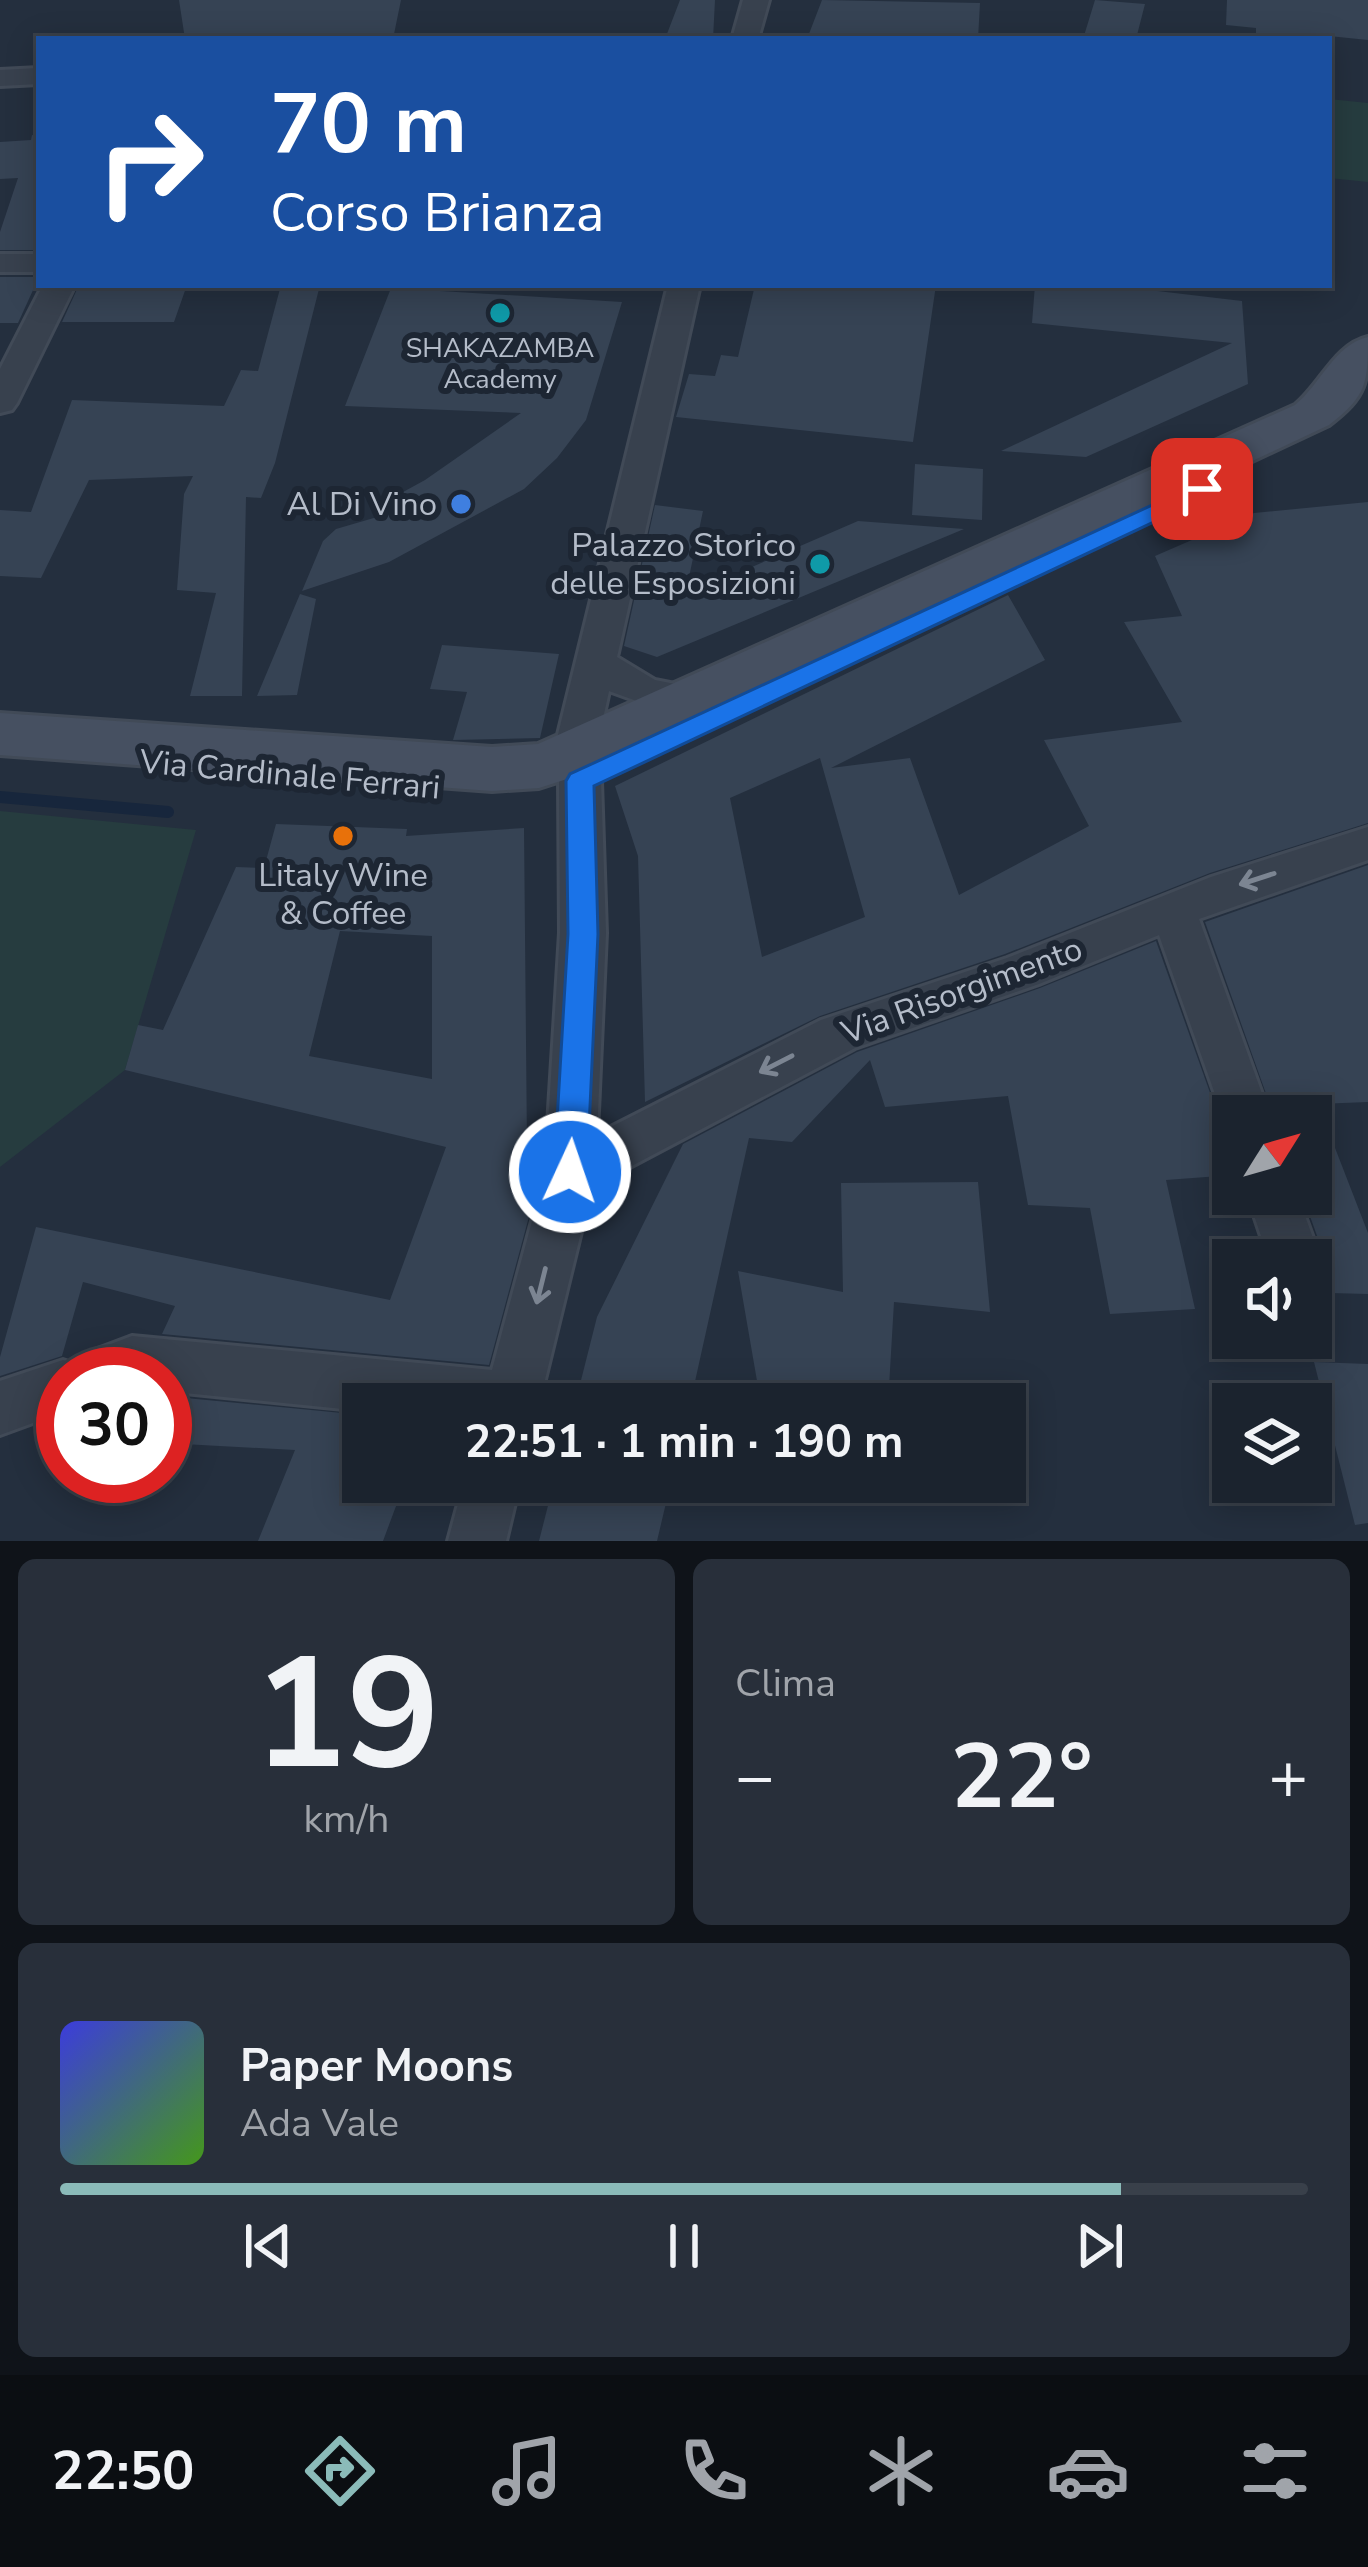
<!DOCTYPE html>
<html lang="it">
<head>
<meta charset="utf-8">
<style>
	:root { --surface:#1b232e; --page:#282f3a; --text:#f1f3f6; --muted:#a0a4aa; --line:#39404a; --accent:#8bbbb9 }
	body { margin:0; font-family:"Nunito Sans",sans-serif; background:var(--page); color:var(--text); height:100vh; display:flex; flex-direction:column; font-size:45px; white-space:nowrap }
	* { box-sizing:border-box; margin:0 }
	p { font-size:39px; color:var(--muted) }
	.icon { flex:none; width:66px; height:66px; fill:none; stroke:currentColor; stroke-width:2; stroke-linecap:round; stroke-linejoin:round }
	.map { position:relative; height:1541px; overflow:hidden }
	.drawer { display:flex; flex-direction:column; gap:18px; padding:18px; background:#0f1319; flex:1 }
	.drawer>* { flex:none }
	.banner { position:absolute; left:36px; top:36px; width:1296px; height:252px; border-radius:0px; box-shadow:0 6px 30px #0003,0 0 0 3px var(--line); background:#1a4fa0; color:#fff; overflow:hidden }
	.needle { width:78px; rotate:53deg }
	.fabs { position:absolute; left:1212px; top:1095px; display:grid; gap:24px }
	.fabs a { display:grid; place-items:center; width:120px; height:120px; border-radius:0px; background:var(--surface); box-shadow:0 6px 30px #0003,0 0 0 3px var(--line); font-size:60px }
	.speed { position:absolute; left:36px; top:1347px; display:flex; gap:24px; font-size:60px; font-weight:700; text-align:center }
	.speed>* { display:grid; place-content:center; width:156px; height:156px; border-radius:50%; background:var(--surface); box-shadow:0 6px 30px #0003,0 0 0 3px var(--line); line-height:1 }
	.speed .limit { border:18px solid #d22; background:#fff; color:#111 }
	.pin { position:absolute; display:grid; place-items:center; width:102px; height:102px; color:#fff; margin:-51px; border-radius:24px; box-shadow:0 6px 18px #0006 }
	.me { position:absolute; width:132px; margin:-66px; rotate:3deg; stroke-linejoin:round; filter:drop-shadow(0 0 9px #0008) }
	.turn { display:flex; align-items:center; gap:42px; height:252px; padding:0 36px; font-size:54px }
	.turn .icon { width:156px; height:156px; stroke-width:2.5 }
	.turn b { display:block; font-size:84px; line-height:102px }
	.big { font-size:90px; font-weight:700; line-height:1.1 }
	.drawer .widget { flex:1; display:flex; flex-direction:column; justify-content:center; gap:18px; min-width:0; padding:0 42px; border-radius:18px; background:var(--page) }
	.drawer .dial { align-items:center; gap:0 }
	.dial b { font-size:156px; line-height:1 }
	.song { display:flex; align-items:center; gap:36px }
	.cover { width:144px; height:144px; border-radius:18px; background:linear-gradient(135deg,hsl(240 70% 55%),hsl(100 70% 35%)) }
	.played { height:12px; border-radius:6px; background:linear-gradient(90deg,var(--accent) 85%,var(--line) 85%) }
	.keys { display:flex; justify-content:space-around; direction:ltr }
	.heat { display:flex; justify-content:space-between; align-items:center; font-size:66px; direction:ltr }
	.drawer .tiles { flex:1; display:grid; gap:18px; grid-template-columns:1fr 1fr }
	.widget:last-child { grid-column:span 2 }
	.trip { position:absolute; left:342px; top:1383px; width:684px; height:120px; border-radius:0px; background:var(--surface); box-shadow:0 6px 30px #0003,0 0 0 3px var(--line); font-weight:700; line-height:120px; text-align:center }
	.tabs { display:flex; height:192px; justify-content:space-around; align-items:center; background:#0b0e12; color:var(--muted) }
	.tabs .icon { width:84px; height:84px }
	.tabs .on { color:var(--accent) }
	.tabs b { font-size:54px; color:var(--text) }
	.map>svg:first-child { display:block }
	.green { fill:#263c3f }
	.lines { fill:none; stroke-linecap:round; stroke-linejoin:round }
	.stream { stroke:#17263c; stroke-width:12 }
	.building { fill:#364354; fill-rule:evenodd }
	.minor-casing { stroke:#414a57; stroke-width:6 }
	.secondary-casing { stroke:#414a57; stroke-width:6 }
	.minor { fill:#38414e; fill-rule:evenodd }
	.secondary { fill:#465061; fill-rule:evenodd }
	.oneway { stroke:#7c8592 }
	.route { fill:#1a73e8; stroke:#114b97; stroke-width:3 }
	.culture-dot { fill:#0f9aa8; stroke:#1d2633; stroke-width:4.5 }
	.shop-dot { fill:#3f7fe0; stroke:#1d2633; stroke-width:4.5 }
	.food-dot { fill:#e8710a; stroke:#1d2633; stroke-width:4.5 }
	.labels { text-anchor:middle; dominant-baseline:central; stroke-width:12; stroke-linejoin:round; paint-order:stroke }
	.far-poi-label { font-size:27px; fill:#b4bcc9; stroke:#1d2633 }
	.poi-label { font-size:33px; fill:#b4bcc9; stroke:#1d2633; text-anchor:end }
	.street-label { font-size:33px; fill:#b4bcc9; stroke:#1d2633 }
</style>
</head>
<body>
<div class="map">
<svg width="1368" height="1541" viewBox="0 0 1368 1541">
	<rect width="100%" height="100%" fill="#242f3e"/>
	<path class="green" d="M 1329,99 L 1368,103 L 1368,182 L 1329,178 Z
		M 0,811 L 196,830 L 125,1070 L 0,1167 Z"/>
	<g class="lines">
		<path class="stream" d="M 0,797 L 168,812"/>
	</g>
	<path class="building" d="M 179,0 L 401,0 L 393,39 L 185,39 Z
		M 680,0 L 715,0 L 713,39 L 665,39 Z
		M 822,0 L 980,3 L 978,39 L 807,39 Z
		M 1095,0 L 1145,4 L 1136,39 L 1083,39 Z
		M 1227,0 L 1368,0 L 1368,40 L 1319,35 L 1319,39 L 1256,39 L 1256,28 L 1226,25 Z
		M 32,135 L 39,136 L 39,250 L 0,250 L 0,232 L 18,178 L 0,179 L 0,142 L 31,140 Z
		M 0,277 L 39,277 L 18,323 L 0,323 Z
		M 79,285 L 187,285 L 174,322 L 62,322 Z
		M 281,285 L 320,285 L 275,463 L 261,498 L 246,497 L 242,696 L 190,696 L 216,593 L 177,590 L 184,494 L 193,476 L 89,480 L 41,578 L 0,576 L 0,510 L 31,512 L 72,400 L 224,406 L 241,370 L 258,371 Z
		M 755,285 L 936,285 L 913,442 L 676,417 L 689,374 L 715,376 L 721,355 L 738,357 Z
		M 1035,285 L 1107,289 L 1107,285 L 1242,301 L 1248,384 L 1086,457 L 1001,451 L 1232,343 L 1032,323 Z
		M 391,288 L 622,302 L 586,420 L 557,458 L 524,489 L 389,562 L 302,591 L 323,541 L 336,529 L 384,515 L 383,503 L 425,480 L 521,413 L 345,406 Z
		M 915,464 L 983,469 L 982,520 L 912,515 Z
		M 1368,502 L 1368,823 L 1210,873 L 1005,954 L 820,1016 L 645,1102 L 638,856 L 615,786 L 1008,595 L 1045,660 L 831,768 L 910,758 L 959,895 L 1089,826 L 1044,740 L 1182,722 L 1124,622 L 1182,616 L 1155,556 L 1254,513 ZM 820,758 L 865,917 L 762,957 L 730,798 Z
		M 655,505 L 703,511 L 685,596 L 858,521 L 964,529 L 657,657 L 624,646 Z
		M 300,594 L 316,599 L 297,695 L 257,696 Z
		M 442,645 L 559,654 L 540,738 L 453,740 L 467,692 L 430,689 Z
		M 276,824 L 407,829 L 406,836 L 524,828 L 527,1147 L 542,1151 L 541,1172 L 489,1365 L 162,1334 L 175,1306 L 83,1282 L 62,1356 L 0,1376 L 0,1357 L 36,1227 L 390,1300 L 446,1147 L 125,1070 L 138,1025 L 163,1030 L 236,867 L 264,868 ZM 340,931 L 432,936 L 432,1079 L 309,1056 Z
		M 1368,865 L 1368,1102 L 1318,1104 L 1368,1233 L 1368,1294 L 1330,1293 L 1321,1270 L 1325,1258 L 1302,1194 L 1311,1194 L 1311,1116 L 1274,1116 L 1205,922 Z
		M 1156,941 L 1224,1132 L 1233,1137 L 1233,1175 L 1166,1180 L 1195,1309 L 1110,1314 L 1090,1208 L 1028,1205 L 1008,1096 L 885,1107 L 870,1060 L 792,1142 L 749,1138 L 690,1404 L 575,1404 L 597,1317 L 683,1144 L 857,1052 L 1040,988 Z
		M 978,1182 L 990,1312 L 894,1302 L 888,1404 L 761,1404 L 738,1271 L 843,1292 L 841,1183 Z
		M 1314,1362 L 1368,1364 L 1368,1523 L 1355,1525 Z
		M 165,1396 L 363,1415 L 363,1482 L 405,1482 L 383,1541 L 258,1541 L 295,1450 L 165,1443 Z
		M 554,1482 L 671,1482 L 657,1541 L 539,1541 Z"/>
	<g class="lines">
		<g class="minor-casing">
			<path id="minor" d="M 743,0 L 769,0 L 758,39 L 732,39 Z
				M 39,68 L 39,84 L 0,86 L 0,70 Z
				M 0,254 L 39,254 L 39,272 L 0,272 Z
				M 43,285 L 75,285 L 17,403 L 12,410 L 0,413 L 0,369 Z
				M 668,285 L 700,285 L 617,657 L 655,680 L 710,691 L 716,701 L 710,711 L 696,715 L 667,712 L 609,691 L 595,755 L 585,767 L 595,770 L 601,781 L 606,933 L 597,1134 L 821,1020 L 1007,958 L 1211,877 L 1368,827 L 1368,860 L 1199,919 L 1270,1116 L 1233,1116 L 1233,1133 L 1228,1131 L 1159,935 L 1039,984 L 855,1048 L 592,1187 L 539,1404 L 363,1404 L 363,1411 L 165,1391 L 165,1374 L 63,1374 L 63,1412 L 0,1435 L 0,1381 L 63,1360 L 75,1364 L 79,1356 L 132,1336 L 492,1370 L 545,1173 L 560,933 L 559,781 L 569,769 L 559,766 L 553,755 Z
				M 1247,1194 L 1297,1194 L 1321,1260 L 1313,1277 L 1311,1260 L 1269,1260 Z
				M 464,1482 L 520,1482 L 506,1541 L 448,1541 Z"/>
		</g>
		<g class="secondary-casing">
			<path id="secondary" d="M 1368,337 C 1368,383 1367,396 1329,425 L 595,770 L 539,788 L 492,791 L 0,755 L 0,713 L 492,747 L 538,744 L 1295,405 C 1321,384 1334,345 1368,337 Z"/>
		</g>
		<use href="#minor" class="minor"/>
		<use href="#secondary" class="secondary"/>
	</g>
	<defs><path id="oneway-shaft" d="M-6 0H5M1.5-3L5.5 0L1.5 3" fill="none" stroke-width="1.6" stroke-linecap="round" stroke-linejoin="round" transform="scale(3)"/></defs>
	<g class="oneway">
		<use href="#oneway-shaft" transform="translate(1257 879) rotate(162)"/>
		<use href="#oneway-shaft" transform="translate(776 1064) rotate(153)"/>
		<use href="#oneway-shaft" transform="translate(541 1286) rotate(104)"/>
	</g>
	<path class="route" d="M 1202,482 L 1211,484 L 1211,495 L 594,786 L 598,934 L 587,1172 L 582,1183 L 570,1187 L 559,1183 L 554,1172 L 568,934 L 566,781 L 570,774 Z"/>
	<g class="culture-dot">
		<circle cx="500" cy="313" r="12"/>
		<circle cx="820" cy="564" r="12"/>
	</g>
	<circle class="shop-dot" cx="461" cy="504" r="12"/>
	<circle class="food-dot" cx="343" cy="836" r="12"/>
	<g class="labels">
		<g class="far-poi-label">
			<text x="500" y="348">SHAKAZAMBA<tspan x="500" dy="31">Academy</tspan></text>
		</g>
		<g class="poi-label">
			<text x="437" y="504">Al Di Vino</text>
			<text x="796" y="545">Palazzo Storico<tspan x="796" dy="38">delle Esposizioni</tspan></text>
			<text x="343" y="875" text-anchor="middle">Litaly Wine<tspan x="343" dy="38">&amp; Coffee</tspan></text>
		</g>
		<g class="street-label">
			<text transform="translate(290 775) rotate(5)">Via Cardinale Ferrari</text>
			<text transform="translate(962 991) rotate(-20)">Via Risorgimento</text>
		</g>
	</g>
</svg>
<div class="fabs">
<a><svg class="needle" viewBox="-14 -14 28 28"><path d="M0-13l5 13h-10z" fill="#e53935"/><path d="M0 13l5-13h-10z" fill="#a0a4aa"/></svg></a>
<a><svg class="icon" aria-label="sound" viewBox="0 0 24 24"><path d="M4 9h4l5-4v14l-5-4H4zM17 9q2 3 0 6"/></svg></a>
<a><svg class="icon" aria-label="layers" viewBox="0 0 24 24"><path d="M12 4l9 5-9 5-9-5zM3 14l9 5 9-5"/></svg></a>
</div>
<div class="speed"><div class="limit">30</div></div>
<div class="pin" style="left:1202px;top:489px;background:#d93025"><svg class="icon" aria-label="arrive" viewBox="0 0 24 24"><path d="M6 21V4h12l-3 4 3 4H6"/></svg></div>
<svg class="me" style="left:570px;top:1172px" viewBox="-20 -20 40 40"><circle r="17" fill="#1a73e8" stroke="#fff" stroke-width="3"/><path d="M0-11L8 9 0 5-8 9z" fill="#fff"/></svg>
<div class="trip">22:51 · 1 min · 190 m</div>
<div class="banner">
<div class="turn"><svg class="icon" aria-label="right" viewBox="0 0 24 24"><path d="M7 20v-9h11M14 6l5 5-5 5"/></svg><div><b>70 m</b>Corso Brianza</div></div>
</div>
</div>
<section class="drawer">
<div class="tiles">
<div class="widget dial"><b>19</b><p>km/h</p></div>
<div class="widget"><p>Clima</p>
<div class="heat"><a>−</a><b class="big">22°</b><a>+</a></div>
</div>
<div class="widget">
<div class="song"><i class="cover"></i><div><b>Paper Moons</b><p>Ada Vale</p></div></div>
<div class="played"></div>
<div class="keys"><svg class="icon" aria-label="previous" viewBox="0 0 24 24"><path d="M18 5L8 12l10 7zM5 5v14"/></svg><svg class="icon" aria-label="pause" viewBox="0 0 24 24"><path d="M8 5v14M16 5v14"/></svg><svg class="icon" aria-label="next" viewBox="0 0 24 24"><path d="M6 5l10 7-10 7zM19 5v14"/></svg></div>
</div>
</div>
</section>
<nav class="tabs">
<b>22:50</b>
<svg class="icon on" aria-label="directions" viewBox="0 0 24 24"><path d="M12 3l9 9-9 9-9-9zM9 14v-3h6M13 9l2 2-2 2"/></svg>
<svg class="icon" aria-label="music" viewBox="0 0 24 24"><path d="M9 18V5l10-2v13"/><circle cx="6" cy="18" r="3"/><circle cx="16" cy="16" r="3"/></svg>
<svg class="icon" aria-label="phone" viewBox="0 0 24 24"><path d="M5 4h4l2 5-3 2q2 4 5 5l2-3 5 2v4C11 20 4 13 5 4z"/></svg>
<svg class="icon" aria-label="climate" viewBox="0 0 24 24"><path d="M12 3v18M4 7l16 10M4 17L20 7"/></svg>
<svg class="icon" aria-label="car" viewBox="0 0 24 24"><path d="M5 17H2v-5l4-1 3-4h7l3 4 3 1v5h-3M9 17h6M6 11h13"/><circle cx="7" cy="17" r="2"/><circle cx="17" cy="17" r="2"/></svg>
<svg class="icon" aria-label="filters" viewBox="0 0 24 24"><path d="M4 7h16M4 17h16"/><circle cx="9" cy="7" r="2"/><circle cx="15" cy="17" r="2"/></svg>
</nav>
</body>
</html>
